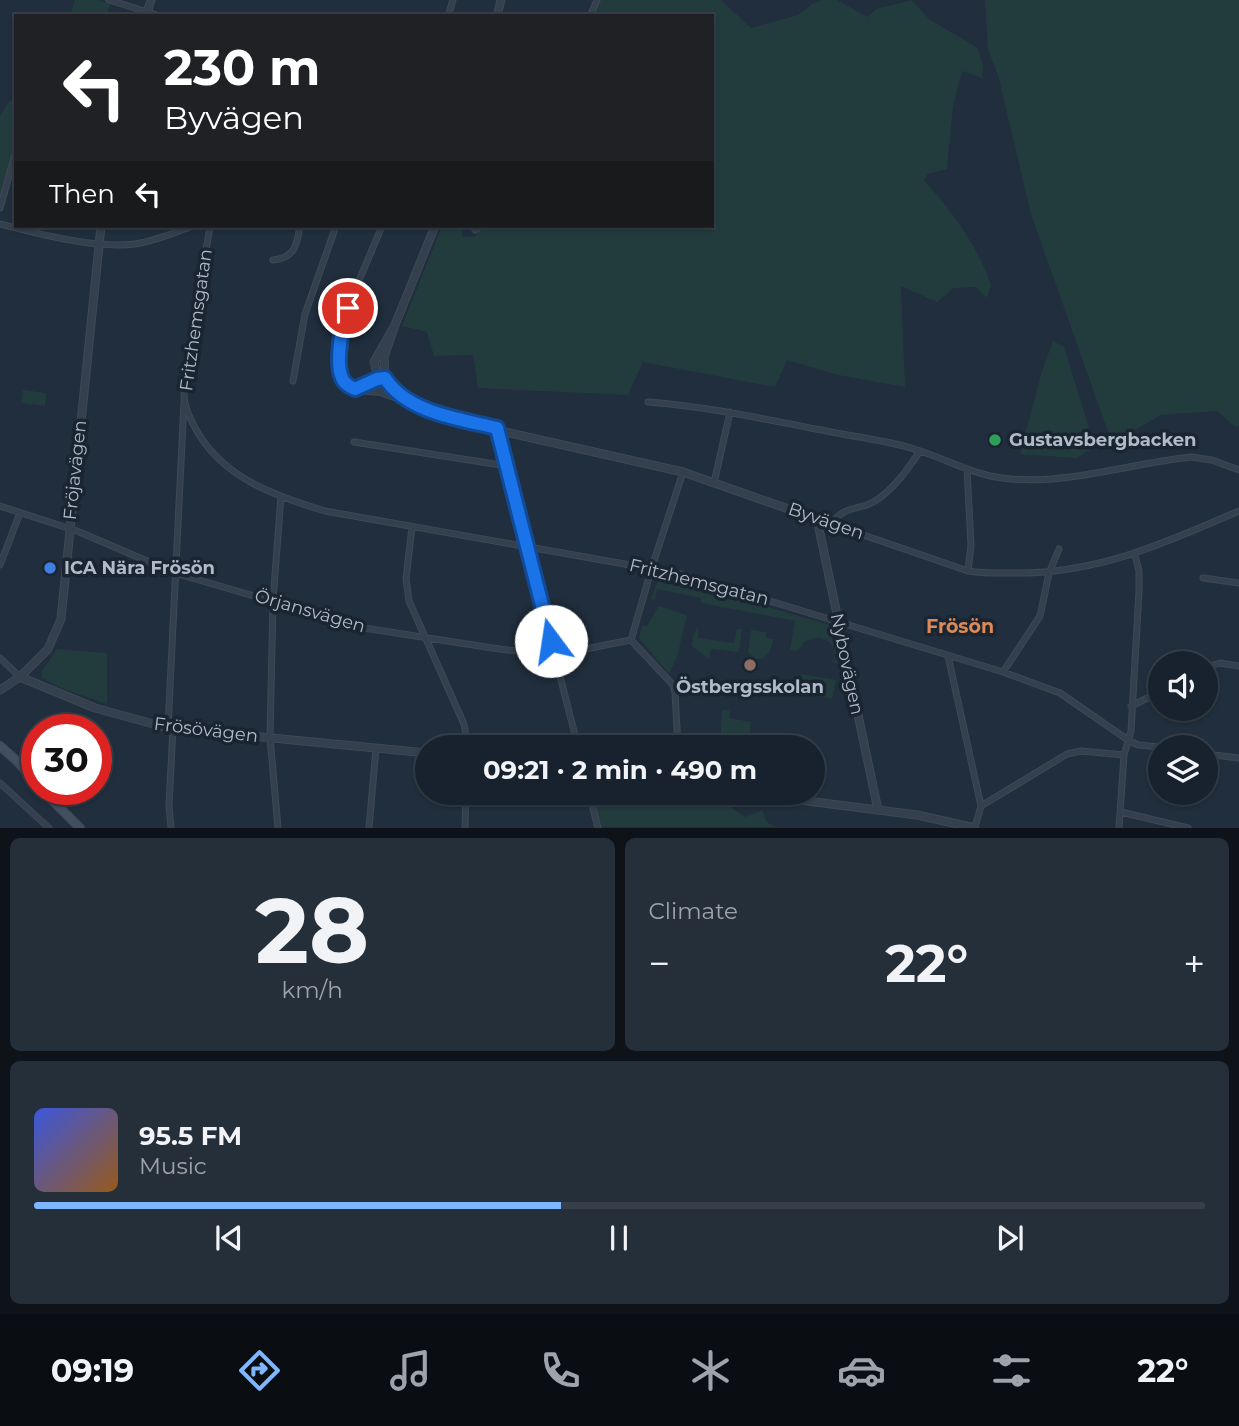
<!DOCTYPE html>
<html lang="en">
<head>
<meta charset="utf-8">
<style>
	:root { --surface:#18222e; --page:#252f3a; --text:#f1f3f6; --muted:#9fa4aa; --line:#363f4a; --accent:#7eb6ff }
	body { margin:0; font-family:Montserrat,sans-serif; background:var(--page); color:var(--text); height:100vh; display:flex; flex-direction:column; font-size:26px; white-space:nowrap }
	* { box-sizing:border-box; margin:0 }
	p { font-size:23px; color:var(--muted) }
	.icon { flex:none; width:38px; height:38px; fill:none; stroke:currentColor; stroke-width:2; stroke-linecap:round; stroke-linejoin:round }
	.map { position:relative; height:828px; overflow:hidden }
	.details { display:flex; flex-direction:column; gap:10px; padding:10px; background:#0d1319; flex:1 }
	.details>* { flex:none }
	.guide { position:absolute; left:14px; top:14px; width:700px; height:214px; border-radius:0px; box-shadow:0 2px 5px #0004,0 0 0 2px var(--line); background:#202124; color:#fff; overflow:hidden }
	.tools { position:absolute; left:1148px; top:651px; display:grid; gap:14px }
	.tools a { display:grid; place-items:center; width:70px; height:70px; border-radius:50%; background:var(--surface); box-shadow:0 2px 5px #0004,0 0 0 2px var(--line); font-size:35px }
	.speed { position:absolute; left:21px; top:714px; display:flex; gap:14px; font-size:35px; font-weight:700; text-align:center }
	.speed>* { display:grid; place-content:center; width:91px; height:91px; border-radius:50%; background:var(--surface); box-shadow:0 2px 5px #0004,0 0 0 2px var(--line); line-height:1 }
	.speed .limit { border:10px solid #d22; background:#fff; color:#111 }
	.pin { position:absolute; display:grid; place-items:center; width:60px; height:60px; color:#fff; margin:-30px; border:4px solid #fff; border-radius:50%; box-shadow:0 2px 7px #0007 }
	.me { position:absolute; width:77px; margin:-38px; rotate:346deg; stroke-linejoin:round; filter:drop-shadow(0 0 5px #0008) }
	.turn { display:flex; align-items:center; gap:24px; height:147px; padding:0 35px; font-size:32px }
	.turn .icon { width:91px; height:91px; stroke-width:2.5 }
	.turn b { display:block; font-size:49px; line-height:60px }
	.then { display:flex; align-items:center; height:66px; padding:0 35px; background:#0003; gap:14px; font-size:26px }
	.big { font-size:52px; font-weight:700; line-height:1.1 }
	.details .tile { flex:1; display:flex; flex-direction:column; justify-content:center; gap:10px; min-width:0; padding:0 24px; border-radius:10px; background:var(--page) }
	.details .dial { align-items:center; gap:0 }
	.dial b { font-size:91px; line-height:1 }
	.song { display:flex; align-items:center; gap:21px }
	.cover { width:84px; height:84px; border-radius:10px; background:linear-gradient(135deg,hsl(230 70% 55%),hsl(30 70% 35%)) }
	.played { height:7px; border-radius:4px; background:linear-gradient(90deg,var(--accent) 45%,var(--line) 45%) }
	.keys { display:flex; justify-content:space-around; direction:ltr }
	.heat { display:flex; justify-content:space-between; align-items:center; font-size:38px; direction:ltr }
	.details .tiles { flex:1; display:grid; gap:10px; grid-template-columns:1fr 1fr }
	.tile:last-child { grid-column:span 2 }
	.trip { position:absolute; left:415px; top:735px; width:410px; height:70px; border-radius:35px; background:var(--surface); box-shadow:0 2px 5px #0004,0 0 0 2px var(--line); font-weight:700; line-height:70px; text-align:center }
	.menu { display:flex; height:112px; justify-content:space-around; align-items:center; background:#0a0e12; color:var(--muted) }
	.menu .icon { width:49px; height:49px }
	.menu .active { color:var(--accent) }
	.menu b { font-size:32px; color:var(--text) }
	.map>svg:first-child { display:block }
	.green { fill:#223c3e }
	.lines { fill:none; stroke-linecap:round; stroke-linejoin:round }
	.minor-casing { stroke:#3e4955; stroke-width:7 }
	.tertiary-casing { stroke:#3e4955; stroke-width:9 }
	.secondary-casing { stroke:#3e4955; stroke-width:10 }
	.minor { stroke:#34404d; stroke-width:5 }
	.tertiary { stroke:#34404d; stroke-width:7 }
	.secondary { stroke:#424f60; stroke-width:8 }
	.route-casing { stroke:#114b97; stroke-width:18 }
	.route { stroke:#1a73e8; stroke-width:12 }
	.leisure-dot { fill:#2e9e5b; stroke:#1a2531; stroke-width:2.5 }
	.shop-dot { fill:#3f7fe0; stroke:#1a2531; stroke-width:2.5 }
	.education-dot { fill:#8d6e63; stroke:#1a2531; stroke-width:2.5 }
	.labels { text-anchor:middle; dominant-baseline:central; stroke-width:7; stroke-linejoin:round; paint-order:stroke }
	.street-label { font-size:18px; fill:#b0bac8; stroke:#1a2531 }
	.poi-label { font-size:18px; font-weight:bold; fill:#b0bac8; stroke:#1a2531; text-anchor:start }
	.neighbourhood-label { font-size:19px; font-weight:bold; fill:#dc8a57; stroke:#1a2531 }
</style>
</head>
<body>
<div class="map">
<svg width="1239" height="828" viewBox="0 0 1239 828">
	<rect width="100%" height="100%" fill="#202e3d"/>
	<path class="green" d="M 75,0 L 98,0 L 110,4 L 106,16 L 70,16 Z
		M 599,0 L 721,0 L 751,28 L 798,15 L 812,4 L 822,0 L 837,0 L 868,17 L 876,9 L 912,0 L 929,19 L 978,48 L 983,67 L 982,78 L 962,71 L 953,107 L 947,169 L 927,174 L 924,181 C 952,210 978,247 991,285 L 987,298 L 976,287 L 954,288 L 937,302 L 901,286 L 905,387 L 838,375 L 787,360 L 775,387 L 643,362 L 628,395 L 478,388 L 473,355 L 434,356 L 427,332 L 402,326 L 442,226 L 463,226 L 462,237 L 475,237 L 483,226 L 712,226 L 712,16 L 592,16 Z
		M 985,0 L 1239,0 L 1239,426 L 1235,427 L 1217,411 L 1161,415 L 1112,443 L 1031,214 L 998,75 L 988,50 Z
		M 10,100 L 16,102 L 16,147 L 0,201 L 0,116 Z
		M 1053,341 L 1064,347 L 1095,447 L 1076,458 L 1020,454 L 1042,371 Z
		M 23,390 L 46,393 L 45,406 L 21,403 Z
		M 660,575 L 836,627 L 843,663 L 830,662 L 836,660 C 836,648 831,641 819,637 L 804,642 L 798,651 L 790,650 L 795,621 L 701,603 L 701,598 L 657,589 L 655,600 L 651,599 Z
		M 659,606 L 687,615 L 677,657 L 669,674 L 639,638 L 642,625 L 647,626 Z
		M 698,626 L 698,638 L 734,643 L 737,629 L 742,629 L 739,652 L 711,649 L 709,659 L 692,646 L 693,636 Z
		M 751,630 L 766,632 L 766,638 L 774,639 L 769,653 L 762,659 L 755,659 L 748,652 Z
		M 57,649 L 107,653 L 107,704 L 61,688 L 42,678 L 42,671 Z
		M 801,674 L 836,680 L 832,699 L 798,693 Z
		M 722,710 L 730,711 L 729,718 L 751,722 L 748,747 L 720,747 Z
		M 591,793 L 680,793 L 682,801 C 709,783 724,806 746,817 L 762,810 L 767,822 L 776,827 L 600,827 Z"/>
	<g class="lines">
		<g class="minor-casing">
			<path id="minor" d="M 109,0 L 160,16
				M 448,16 L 453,0
				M 590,16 L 597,0
				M 0,208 L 16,151
				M 0,224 C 39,234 95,249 135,244 C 156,241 173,233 193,226
				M 210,226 L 186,375 C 185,382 184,390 184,397 C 185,409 192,423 198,433 C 226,479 275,496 325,511 L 681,574 L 1003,672 L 1060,693 L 1128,740 L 1138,745 L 1160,747
				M 382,226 L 342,321 L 341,376 C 352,391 364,392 382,392 L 388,383
				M 475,230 L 481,226
				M 273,260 C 295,258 297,245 300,226
				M 293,381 L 305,314 L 336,226
				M 355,389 L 381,379
				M 648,402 C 714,407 777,422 842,434 C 868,439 895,442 920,451 C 951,461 978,477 1011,479 C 1071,484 1132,463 1191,457 L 1212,460 L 1239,470
				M 497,428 L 578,747
				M 354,442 L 507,466
				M 967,469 L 971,545 L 968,571
				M 714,483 L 730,412
				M 0,506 L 77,531 L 175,573 L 364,628 L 499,649 L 555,655 L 631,640
				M 817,519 L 968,571 C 986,574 1004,573 1022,573 C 1102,572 1167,542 1239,511
				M 832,523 C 845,505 858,511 875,501 C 894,489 908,469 920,451
				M 412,527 L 406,579 L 409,601 L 464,724 L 468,747
				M 0,565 L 20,513
				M 1203,578 L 1239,583
				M 948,656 L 981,806
				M 0,658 L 20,677
				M 1206,667 L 1220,663 L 1239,666
				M 1003,672 L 1040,616 L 1049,573 L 1059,549
				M 1131,706 L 1160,692
				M 168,728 L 184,402
				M 678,747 L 675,693 L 673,685 L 631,640 L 652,567 L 683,472
				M 1206,754 L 1239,758
				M 0,783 L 49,828
				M 589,793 L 598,828
				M 1121,812 L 1188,828
				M 975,827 L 981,806 L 1067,754 L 1081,751 L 1124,755
				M 171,828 L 169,805 L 173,728
				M 278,828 L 270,737 L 273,601 L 281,496
				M 369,828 L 376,748
				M 465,828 L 466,793
				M 1119,828 L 1124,755 L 1131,731 L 1139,591 L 1139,571 L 1135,555"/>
		</g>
		<g class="tertiary-casing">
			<path id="tertiary" d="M 146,16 L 151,0
				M 497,16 L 501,0
				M 395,325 L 374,362 L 382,392 L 448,416 L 505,432 L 683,472 L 817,519 L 878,810
				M 407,399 L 385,378 L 384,357 L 395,325 L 435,226
				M 20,677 L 95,708 L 168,728 L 427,753
				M 0,690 L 20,677 L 48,649 L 61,619 L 101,226
				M 745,793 L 917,815 L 975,828"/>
		</g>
		<g class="secondary-casing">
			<path id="secondary" d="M 0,746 L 17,761 L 37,784
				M 41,789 L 80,828"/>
		</g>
		<use href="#minor" class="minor"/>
		<use href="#tertiary" class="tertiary"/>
		<use href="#secondary" class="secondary"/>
	</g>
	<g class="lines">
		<g class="route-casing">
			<path id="route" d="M 348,308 C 342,323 335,363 342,378 C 344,383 350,387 355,389 L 377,379 L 385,378 C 407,413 461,419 497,428 L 551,641"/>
		</g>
		<use href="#route" class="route"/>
	</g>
	<circle class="leisure-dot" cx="995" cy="440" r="7"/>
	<circle class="shop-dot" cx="50" cy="568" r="7"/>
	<circle class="education-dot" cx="750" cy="665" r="7"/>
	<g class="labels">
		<g class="street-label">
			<text transform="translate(196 320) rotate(-82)">Fritzhemsgatan</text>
			<text transform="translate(75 470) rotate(-84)">Fröjavägen</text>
			<text transform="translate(826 521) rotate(19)">Byvägen</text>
			<text transform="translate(699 582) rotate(14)">Fritzhemsgatan</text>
			<text transform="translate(310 611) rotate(16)">Örjansvägen</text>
			<text transform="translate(847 664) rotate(78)">Nybovägen</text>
			<text transform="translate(206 730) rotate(7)">Frösövägen</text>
		</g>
		<g class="poi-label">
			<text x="1009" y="440">Gustavsbergbacken</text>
			<text x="64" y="568">ICA Nära Frösön</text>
			<text x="750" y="687" text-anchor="middle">Östbergsskolan</text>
		</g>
		<g class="neighbourhood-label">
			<text x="960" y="626">Frösön</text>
		</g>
	</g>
</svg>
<div class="tools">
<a><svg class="icon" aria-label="sound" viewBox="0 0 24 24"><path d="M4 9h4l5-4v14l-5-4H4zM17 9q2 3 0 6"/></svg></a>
<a><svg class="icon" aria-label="layers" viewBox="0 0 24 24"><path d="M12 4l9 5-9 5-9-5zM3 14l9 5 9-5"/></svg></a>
</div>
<div class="speed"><div class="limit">30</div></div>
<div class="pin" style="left:348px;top:308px;background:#d93025"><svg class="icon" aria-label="arrive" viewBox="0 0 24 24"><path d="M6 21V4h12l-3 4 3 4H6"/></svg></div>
<svg class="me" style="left:551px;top:641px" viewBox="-20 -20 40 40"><circle r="19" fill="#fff"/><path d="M0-13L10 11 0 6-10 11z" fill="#1a73e8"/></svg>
<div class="trip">09:21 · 2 min · 490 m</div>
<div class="guide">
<div class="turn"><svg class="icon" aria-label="left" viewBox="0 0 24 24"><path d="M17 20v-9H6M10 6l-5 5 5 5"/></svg><div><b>230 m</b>Byvägen</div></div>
<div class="then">Then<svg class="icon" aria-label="left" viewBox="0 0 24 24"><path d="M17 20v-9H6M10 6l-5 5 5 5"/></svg></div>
</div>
</div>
<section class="details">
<div class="tiles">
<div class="tile dial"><b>28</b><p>km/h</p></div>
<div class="tile"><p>Climate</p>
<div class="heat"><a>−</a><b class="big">22°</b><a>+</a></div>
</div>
<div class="tile">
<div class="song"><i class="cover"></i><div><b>95.5 FM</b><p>Music</p></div></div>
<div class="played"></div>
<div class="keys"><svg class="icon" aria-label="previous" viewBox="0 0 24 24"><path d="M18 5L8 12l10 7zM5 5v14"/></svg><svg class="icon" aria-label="pause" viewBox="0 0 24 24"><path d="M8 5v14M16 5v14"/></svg><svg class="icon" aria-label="next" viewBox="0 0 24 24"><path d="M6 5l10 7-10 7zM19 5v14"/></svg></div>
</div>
</div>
</section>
<nav class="menu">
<b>09:19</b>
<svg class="icon active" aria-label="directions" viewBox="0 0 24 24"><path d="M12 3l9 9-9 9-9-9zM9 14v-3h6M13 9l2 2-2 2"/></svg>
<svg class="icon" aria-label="music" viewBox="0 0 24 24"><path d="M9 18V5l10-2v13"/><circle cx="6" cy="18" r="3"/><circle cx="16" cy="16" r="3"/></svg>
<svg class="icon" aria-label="phone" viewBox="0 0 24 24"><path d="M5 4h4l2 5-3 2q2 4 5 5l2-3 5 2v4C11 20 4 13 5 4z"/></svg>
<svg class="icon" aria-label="climate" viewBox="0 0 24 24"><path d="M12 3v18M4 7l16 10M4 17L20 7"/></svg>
<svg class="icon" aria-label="car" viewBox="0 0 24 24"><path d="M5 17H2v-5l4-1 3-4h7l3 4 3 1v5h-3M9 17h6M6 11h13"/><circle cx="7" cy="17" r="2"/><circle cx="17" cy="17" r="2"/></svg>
<svg class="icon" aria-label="filters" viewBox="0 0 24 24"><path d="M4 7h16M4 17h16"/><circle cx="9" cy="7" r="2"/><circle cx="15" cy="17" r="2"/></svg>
<b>22°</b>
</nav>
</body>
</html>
